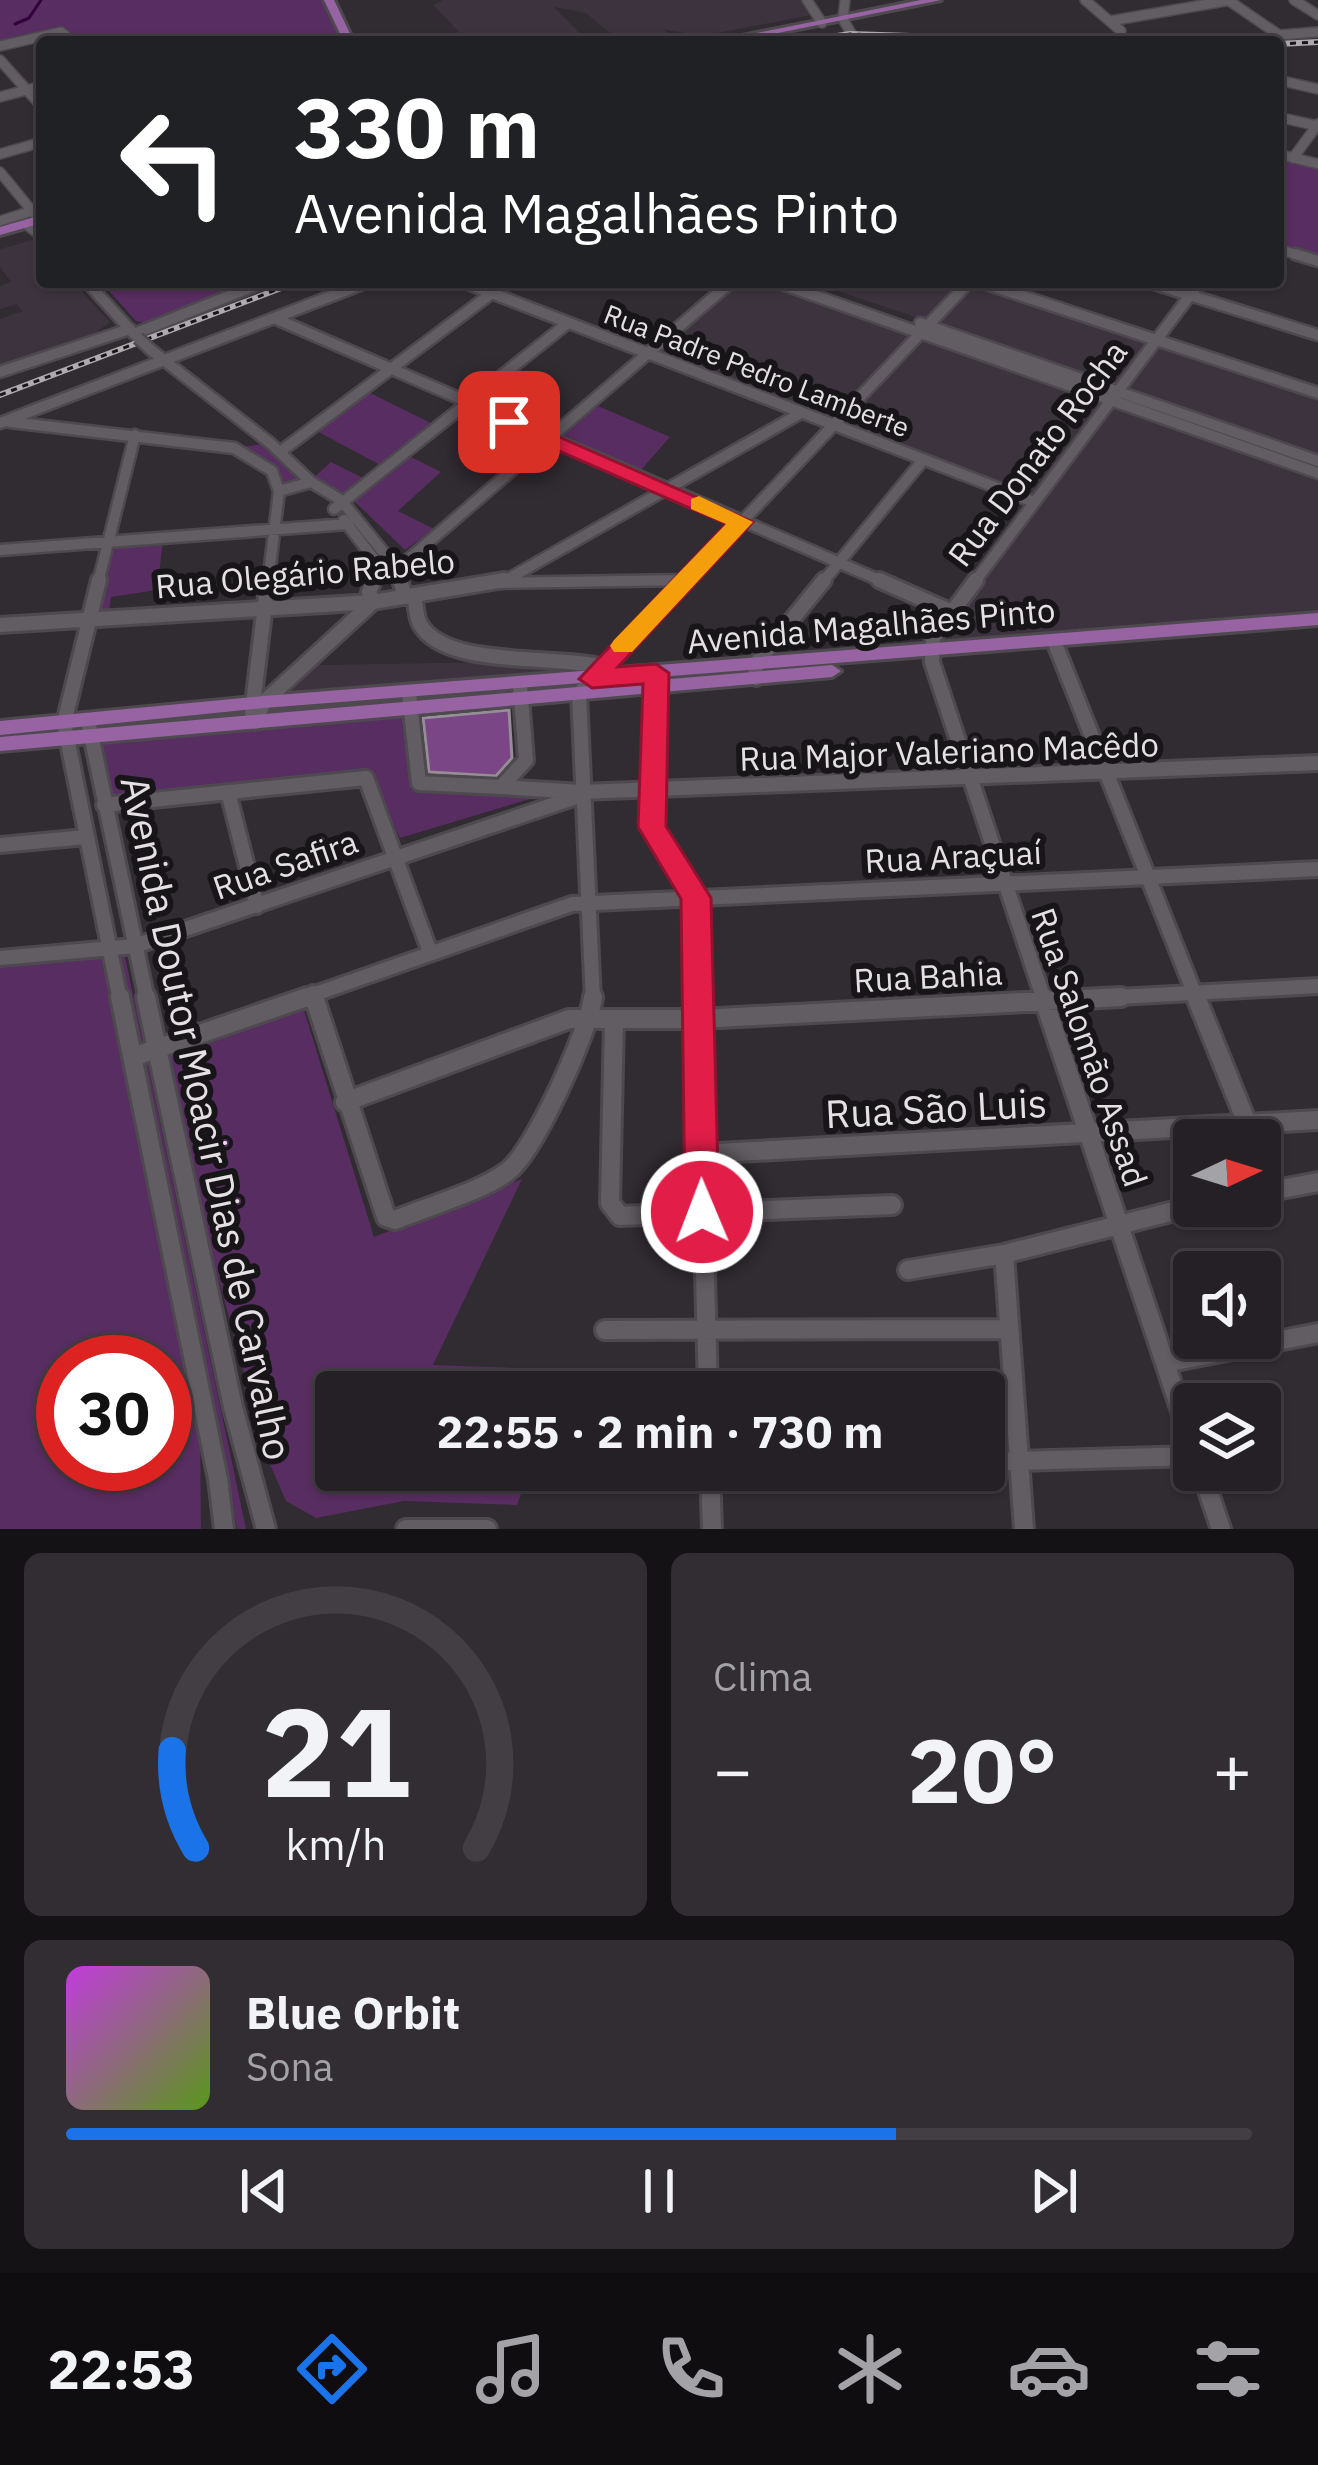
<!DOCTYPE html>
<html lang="pt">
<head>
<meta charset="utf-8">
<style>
	:root { --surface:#252026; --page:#312d32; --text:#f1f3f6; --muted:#a3a3a7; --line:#423e43; --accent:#1a73e8 }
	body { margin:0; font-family:"IBM Plex Sans",sans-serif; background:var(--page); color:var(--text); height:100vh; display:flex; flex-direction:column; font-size:45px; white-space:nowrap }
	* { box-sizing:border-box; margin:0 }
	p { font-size:39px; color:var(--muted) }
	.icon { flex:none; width:66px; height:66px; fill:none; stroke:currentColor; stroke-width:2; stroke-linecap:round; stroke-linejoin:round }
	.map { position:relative; height:1529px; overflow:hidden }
	.drawer { display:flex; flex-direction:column; gap:24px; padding:24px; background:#141215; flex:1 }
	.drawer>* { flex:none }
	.top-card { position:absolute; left:36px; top:36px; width:1248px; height:252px; border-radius:12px; box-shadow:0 3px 9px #0004,0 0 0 3px var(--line); background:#202124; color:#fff; overflow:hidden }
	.needle { width:78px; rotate:86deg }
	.tools { position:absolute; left:1173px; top:1119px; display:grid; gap:24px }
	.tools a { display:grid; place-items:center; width:108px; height:108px; border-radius:12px; background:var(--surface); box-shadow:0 3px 9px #0004,0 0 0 3px var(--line); font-size:60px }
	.speed { position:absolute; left:36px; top:1335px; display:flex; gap:24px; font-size:60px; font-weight:700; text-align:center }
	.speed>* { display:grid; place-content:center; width:156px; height:156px; border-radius:50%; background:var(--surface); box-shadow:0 3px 9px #0004,0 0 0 3px var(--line); line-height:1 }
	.speed .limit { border:18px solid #d22; background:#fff; color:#111 }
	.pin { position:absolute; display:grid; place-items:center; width:102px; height:102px; color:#fff; margin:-51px; border-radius:24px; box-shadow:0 6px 18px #0006 }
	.me { position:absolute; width:132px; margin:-66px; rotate:359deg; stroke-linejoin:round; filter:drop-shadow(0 0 9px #0008) }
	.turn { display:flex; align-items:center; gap:42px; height:252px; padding:0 60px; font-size:54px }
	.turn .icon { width:156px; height:156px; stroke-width:2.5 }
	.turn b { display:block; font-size:84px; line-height:102px }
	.big { font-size:90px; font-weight:700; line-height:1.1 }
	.drawer .tile { flex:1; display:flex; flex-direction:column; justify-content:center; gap:18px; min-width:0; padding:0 42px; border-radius:18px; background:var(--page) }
	.drawer .dial { align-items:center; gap:0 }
	.dial svg { height:312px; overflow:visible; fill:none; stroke:var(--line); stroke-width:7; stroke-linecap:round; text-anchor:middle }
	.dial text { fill:var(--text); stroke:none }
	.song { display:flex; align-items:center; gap:36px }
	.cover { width:144px; height:144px; border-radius:18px; background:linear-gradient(135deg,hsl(290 70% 55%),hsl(90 70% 35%)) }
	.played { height:12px; border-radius:6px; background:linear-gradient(90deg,var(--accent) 70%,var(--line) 70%) }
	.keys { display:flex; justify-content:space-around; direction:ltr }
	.heat { display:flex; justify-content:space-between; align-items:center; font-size:66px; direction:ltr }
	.drawer .tiles { flex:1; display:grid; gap:24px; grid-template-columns:1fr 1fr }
	.tile:last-child { grid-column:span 2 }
	.trip { position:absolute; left:315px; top:1371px; width:690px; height:120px; border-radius:12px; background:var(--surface); box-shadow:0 3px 9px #0004,0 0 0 3px var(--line); font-weight:700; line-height:120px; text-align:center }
	.tabs { display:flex; height:192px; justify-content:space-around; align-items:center; background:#0f0d0f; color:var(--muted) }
	.tabs .icon { width:84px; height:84px }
	.tabs .current { color:var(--accent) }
	.tabs b { font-size:54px; color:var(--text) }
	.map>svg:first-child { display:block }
	.built { fill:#3d333f }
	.green { fill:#582d61; fill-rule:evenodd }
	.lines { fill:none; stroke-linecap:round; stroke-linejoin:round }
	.stream { stroke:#32003c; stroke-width:3 }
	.building { fill:#7a4685; stroke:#958e96; stroke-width:3 }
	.minor-far3-casing { stroke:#4e494f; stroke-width:12 }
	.minor-far2-casing { stroke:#4e494f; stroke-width:15 }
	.minor-far1-casing { stroke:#4e494f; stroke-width:20 }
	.minor-casing { stroke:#4e494f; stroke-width:24 }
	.major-casing { stroke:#4e494f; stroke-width:6 }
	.minor-far3 { stroke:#625c63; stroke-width:9 }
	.minor-far2 { stroke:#625c63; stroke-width:10 }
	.minor-far1 { stroke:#625c63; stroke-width:14 }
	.minor { stroke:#625c63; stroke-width:18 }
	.major { fill:#9863a3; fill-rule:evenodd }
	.rail-casing { stroke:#aeaaae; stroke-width:6 }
	.rail { stroke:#171518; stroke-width:3; stroke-dasharray:6; stroke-linecap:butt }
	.minor-bridge-casing { stroke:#4e494f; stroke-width:15; stroke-linecap:butt }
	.minor-bridge { stroke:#625c63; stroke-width:10 }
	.route { fill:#e11d48; stroke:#92132f; stroke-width:3 }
	.slow { fill:#f59e0b }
	.labels { text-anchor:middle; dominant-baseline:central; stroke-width:12; stroke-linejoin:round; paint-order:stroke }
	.far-street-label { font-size:27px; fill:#e4e0e4; stroke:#171518 }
	.street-label { font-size:33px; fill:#e4e0e4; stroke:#171518 }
	.near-street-label { font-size:39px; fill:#e4e0e4; stroke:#171518 }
</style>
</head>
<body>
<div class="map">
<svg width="1318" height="1529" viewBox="0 0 1318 1529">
	<rect width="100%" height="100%" fill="#312b32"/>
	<path class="built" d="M 443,0 L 802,0 L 812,15 L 701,36 L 663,29 L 675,41 L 621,42 L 586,13 L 554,7 L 588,42 L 415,42 L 459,32 L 433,5 Z
		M 33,240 L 42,249 L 42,282 L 73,282 L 110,322 L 83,342 L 0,368 L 0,319 L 22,311 L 17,304 L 0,309 L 0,286 L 11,282 L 0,267 L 0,249 Z
		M 739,282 L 763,282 L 912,333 L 833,420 L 659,355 Z
		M 811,282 L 962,282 L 927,321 Z
		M 977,284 L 1152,341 L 1116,385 L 937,325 Z
		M 925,336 L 1106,400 L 1034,496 L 844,422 Z
		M 1160,343 L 1318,395 L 1318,458 L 1125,390 Z
		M 1115,405 L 1318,475 L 1318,615 L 941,646 L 938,642 L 958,612 Z
		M 504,662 L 582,663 L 589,675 L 275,698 L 317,665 Z"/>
	<path class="green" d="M 0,0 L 324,0 L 343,42 L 76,42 L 63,27 L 0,44 Z
		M 1278,157 L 1318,167 L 1318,255 L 1278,244 Z
		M 101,282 L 255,282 L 150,324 L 136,321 Z
		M 362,389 L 437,426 L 384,467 L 311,428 Z
		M 598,406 L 670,437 L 641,470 L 564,435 Z
		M 270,443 L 310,481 L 331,462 L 367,480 L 341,500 L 311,482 L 279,491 L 277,478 L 234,448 Z
		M 407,455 L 441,472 L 398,511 L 434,529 L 405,550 L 350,497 Z
		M 163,541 L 157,590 L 111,597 L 109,611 L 92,613 L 109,545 Z
		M 401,714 L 411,790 L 540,796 L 400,838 L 367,769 L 113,795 L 101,735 Z
		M 102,952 L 142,1127 L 200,1433 L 201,1529 L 0,1529 L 0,962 ZM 63,1362 L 165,1362 L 165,1464 L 63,1464 Z
		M 124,952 L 246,1529 L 237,1529 L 116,955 Z
		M 303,1007 L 374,1237 L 522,1179 L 433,1365 L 568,1370 L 562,1392 L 336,1392 L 336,1470 L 530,1470 L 517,1505 L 404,1501 L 316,1518 L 286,1501 L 266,1455 L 205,1228 L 167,1051 Z"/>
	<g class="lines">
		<path class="stream" d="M 15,24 L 29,18 L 41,0"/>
	</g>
	<path class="building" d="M 509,710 L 512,758 L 496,776 L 429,772 L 423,718 Z"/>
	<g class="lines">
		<g class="minor-far3-casing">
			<path id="minor-far3" d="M 807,0 L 822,23
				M 845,0 L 843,19 L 856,42
				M 1085,0 L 1121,31
				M 1228,0 L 1279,35 L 1318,32
				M 1294,0 L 1318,15
				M 1110,21 L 1231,0
				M 824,42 L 853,38
				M 874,42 L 908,42
				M 0,46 L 61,32 L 73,42
				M 0,60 L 42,107
				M 1278,80 L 1318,89
				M 0,97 L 42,86
				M 1278,117 L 1318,126
				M 0,154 L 42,142
				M 1278,154 L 1318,164
				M 1293,158 L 1318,124
				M 0,172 L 42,223
				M 0,221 L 35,210
				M 26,224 L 42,237
				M 1278,249 L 1305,257"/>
		</g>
		<g class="minor-far2-casing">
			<path id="minor-far2" d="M 1295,254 L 1318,261
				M 87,282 L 134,334
				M 463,282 L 1034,502
				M 776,282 L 1318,473
				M 980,282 L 1318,393
				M 1148,282 L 1318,335
				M 274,318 L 886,583
				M 920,323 L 1318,461
				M 134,334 L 264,282
				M 151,350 L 270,443 L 311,482 L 341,500 L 397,569 L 401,583
				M 0,372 L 130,329
				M 10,422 L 234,448 L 272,471 L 279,491
				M 0,423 L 368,282
				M 280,452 L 492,293
				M 334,509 L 568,323
				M 344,520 L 381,568 L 376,577
				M 0,550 L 348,524
				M 508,579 L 801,413
				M 98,583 L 135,435
				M 268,583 L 279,491 L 311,482
				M 373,583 L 376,577 L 397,569 L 731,282
				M 486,583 L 686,580
				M 684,583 L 969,282
				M 822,583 L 923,460
				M 974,583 L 1200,282"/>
		</g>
		<g class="minor-far1-casing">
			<path id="minor-far1" d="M 99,580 L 64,723 L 120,1000
				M 400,580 L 405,597 L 414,596 C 416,604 416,617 420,624 C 445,669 557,654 603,667
				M 879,580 L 952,612
				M 976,580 L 933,638 L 932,662 L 1044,1000
				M 0,625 L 373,602 L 504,580
				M 1054,641 L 1197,1000
				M 656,673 L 652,828 L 696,898 L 698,1000
				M 756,678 L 755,665 L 824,580
				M 409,694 L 419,783 L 501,787 L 526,760 L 520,685
				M 252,712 L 268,580
				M 88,721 L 147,1000
				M 255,722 L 264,702 L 373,602 L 369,592 L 374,580
				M 501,787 L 582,792 L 1318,763
				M 228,792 L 257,906
				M 104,805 L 366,778 L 430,952
				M 0,845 L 86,837
				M 0,958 L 135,946 L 582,795
				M 313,993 L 315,1000
				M 298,1000 L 572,904 L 1318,869
				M 593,1000 L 579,694 L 687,580
				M 1065,1000 L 1318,986"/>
		</g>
		<g class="minor-casing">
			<path id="minor" d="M 120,997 L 218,1479 L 224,1529
				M 146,997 L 233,1407 L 266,1529
				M 314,997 L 386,1217 L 395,1220 C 428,1206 480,1192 507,1172 C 534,1153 589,1030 593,997
				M 698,997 L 708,1392
				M 1043,997 L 1194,1450
				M 1196,997 L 1248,1126
				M 614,1019 L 610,1203 L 620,1216 L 892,1205
				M 133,1057 L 307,997
				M 345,1102 L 569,1019 L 699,1019 L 1121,997
				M 701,1154 L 1318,1120
				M 1260,1193 L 1318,1182
				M 1004,1254 L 1024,1529
				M 908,1270 L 1004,1254 L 1194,1206
				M 605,1330 L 1008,1329
				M 1165,1363 L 1318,1333
				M 984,1462 L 1194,1456
				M 710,1470 L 712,1529
				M 1201,1470 L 1221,1529
				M 406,1529 L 487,1529"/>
		</g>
		<g class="major-casing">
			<path id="major" d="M 324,0 L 334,0 L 354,42 L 344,42 Z
				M 921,0 L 941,0 L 733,42 L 712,42 Z
				M 42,215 L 42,223 L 0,235 L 0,227 Z
				M 1318,613 L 1318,625 L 264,708 L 0,735 L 0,721 L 264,696 Z
				M 832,665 L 841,671 L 832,677 L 0,751 L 0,737 Z"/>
		</g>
		<use href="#minor-far3" class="minor-far3"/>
		<use href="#minor-far2" class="minor-far2"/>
		<use href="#minor-far1" class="minor-far1"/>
		<use href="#minor" class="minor"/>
		<use href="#major" class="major"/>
		<g class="rail-casing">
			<path id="rail" d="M 798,42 L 850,34 L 1099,42
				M 1278,44 L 1318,42
				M 0,395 L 297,282"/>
		</g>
		<use href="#rail" class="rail"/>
		<g class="minor-bridge-casing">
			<path id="minor-bridge" d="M 138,338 L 151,350"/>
		</g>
		<use href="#minor-bridge" class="minor-bridge"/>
	</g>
	<path class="route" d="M 509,415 L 753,522 L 618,667 L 656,664 L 669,673 L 666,826 L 711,898 L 719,1212 L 714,1224 L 702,1229 L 690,1224 L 685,1212 L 681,899 L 638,827 L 643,684 L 592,688 L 579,679 L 726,524 L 502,426 L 499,422 Z"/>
	<path class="slow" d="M 699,496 L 753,522 L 632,652 L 614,652 L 610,646 L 614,640 L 726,524 L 691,509 L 691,499 Z"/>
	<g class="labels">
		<g class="far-street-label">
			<text transform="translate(757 370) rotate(21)">Rua Padre Pedro Lamberte</text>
		</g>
		<g class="street-label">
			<text transform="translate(1037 453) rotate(-53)">Rua Donato Rocha</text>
			<text transform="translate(305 573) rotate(-5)">Rua Olegário Rabelo</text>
			<text transform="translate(871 625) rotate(-5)">Avenida Magalhães Pinto</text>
			<text transform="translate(949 751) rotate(-2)">Rua Major Valeriano Macêdo</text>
			<text transform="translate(953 856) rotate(-3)">Rua Araçuaí</text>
			<text transform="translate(285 864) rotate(-19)">Rua Safira</text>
			<text transform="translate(928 976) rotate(-3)">Rua Bahia</text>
			<text transform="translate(1090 1047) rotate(71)">Rua Salomão Assad</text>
		</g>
		<g class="near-street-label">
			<text transform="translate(936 1108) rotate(-3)">Rua São Luis</text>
			<text transform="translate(207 1118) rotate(78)">Avenida Doutor Moacir Dias de Carvalho</text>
		</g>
	</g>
</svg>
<div class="tools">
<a><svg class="needle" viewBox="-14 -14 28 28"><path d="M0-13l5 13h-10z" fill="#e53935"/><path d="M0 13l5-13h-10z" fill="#a3a3a7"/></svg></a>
<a><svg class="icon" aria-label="sound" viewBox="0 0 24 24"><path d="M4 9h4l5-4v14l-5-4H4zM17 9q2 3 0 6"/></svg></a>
<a><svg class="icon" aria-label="layers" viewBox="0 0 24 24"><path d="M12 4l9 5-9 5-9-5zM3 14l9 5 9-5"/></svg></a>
</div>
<div class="speed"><div class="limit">30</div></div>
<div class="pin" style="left:509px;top:422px;background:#d93025"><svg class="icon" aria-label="arrive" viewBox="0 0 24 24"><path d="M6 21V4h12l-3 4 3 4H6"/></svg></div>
<svg class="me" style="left:702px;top:1212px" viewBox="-20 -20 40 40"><circle r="17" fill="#e11d48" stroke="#fff" stroke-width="3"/><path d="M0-11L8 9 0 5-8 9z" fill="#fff"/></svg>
<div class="trip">22:55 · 2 min · 730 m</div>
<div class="top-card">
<div class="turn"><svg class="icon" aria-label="left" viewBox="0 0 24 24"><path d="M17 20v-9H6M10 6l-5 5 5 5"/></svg><div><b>330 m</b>Avenida Magalhães Pinto</div></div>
</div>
</div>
<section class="drawer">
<div class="tiles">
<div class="tile dial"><svg viewBox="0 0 100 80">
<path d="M14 69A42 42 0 1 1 86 69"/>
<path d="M14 69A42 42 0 0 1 8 44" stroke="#1a73e8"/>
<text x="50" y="56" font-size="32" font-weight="700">21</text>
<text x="50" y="72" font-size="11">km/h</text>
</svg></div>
<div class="tile"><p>Clima</p>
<div class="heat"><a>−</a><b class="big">20°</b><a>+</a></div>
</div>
<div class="tile">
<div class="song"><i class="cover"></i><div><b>Blue Orbit</b><p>Sona</p></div></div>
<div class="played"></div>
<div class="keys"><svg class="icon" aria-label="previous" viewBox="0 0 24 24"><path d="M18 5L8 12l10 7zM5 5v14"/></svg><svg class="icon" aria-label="pause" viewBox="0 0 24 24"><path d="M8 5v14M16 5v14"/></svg><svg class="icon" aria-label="next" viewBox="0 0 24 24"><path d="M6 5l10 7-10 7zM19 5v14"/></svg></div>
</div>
</div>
</section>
<nav class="tabs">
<b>22:53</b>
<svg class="icon current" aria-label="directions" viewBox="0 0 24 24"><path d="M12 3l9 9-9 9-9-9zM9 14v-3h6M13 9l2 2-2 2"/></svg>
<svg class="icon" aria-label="music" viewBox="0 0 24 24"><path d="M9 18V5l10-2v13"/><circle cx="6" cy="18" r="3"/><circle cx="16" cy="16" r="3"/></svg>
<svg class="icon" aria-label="phone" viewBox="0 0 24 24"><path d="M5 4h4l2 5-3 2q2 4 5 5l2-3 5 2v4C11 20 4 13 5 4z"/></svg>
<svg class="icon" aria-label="climate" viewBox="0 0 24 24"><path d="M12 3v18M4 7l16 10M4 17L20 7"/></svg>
<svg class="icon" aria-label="car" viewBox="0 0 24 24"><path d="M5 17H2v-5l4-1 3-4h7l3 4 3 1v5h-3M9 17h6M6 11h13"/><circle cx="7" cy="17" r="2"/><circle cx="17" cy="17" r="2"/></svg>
<svg class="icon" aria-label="filters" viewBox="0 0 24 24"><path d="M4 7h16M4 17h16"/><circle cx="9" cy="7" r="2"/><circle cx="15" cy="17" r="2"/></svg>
</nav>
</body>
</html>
